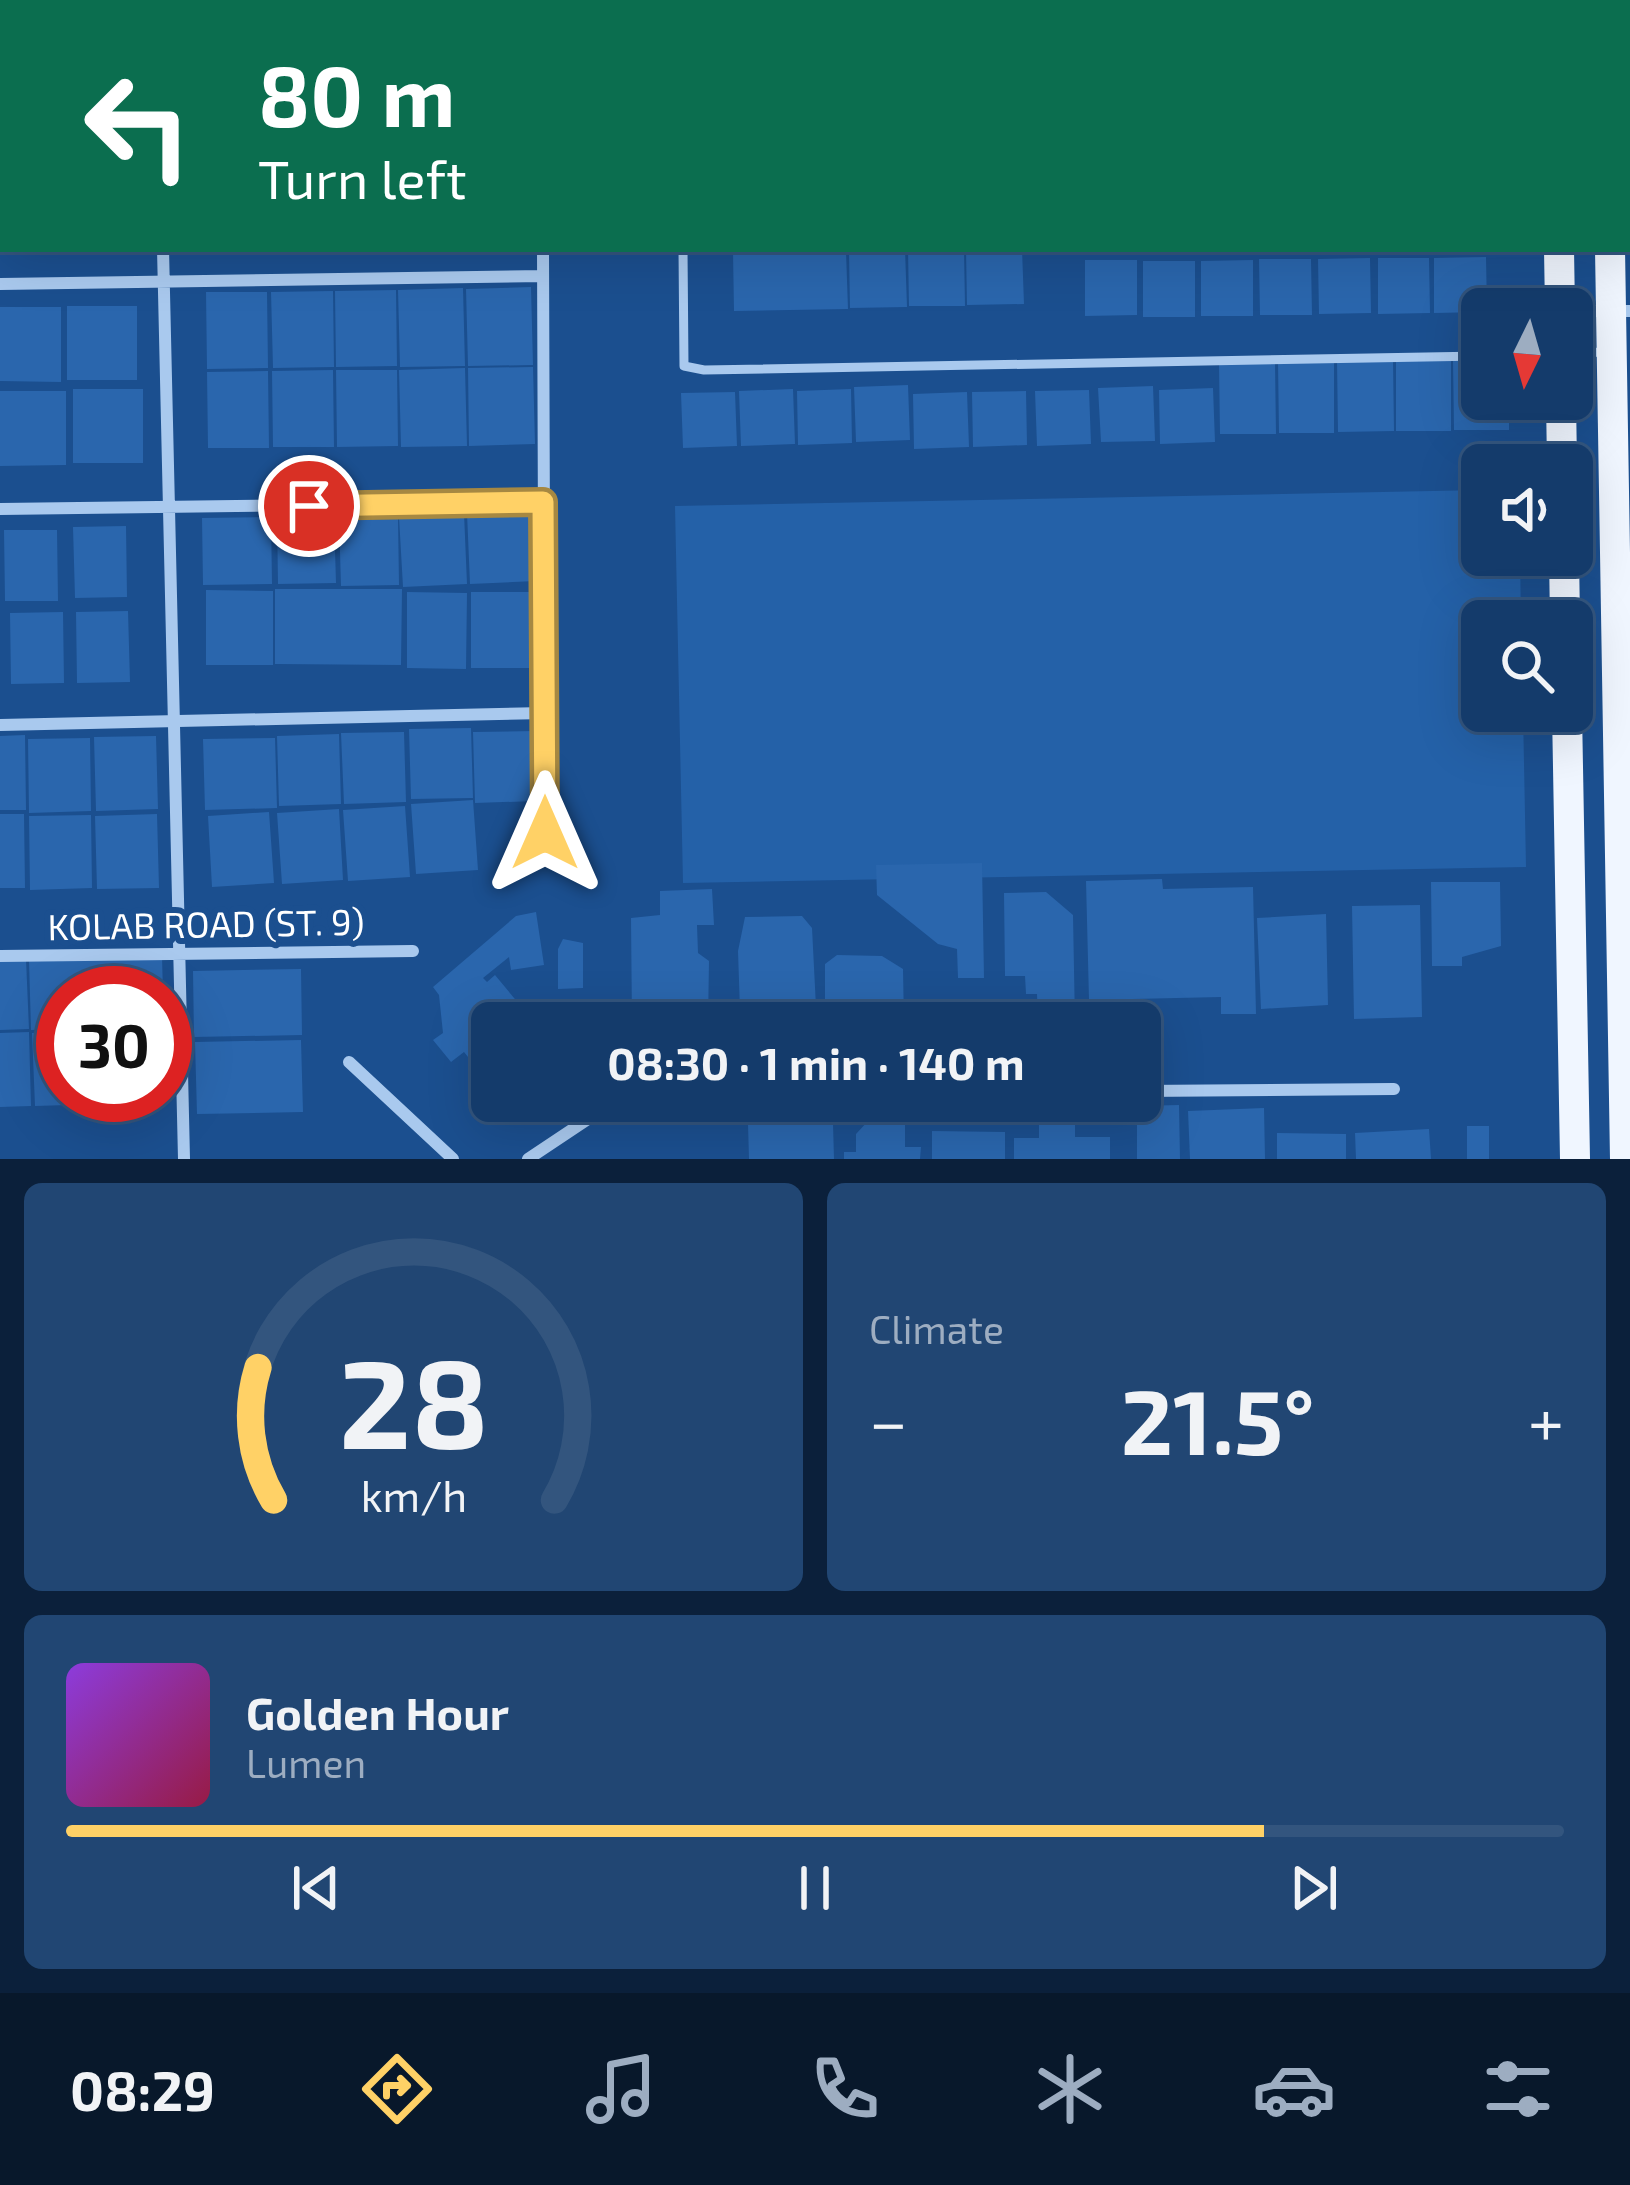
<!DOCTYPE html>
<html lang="en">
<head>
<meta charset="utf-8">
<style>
	:root { --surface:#143b6b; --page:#214673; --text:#f1f3f6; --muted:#9dadc1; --line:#33557e; --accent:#ffd166 }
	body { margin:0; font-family:"Exo 2",sans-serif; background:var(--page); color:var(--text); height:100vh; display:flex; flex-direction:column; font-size:45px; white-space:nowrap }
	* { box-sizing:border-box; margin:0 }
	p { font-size:39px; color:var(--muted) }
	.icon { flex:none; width:66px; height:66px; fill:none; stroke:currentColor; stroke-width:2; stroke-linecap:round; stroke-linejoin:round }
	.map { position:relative; height:1159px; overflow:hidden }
	.panel { display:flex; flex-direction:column; gap:24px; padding:24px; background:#0b203b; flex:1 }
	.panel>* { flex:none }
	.top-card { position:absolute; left:0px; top:0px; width:1632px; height:252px; box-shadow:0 12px 48px #0002,0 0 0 3px var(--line); background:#0b6e4f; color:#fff; overflow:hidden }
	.needle { width:78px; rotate:185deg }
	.buttons { position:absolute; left:1461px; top:288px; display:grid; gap:24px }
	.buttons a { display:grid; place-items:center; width:132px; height:132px; border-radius:18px; background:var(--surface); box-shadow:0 12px 48px #0002,0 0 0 3px var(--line); font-size:60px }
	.speed { position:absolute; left:36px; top:966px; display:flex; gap:24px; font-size:60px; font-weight:700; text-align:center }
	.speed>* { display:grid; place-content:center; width:156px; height:156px; border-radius:50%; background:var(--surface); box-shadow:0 12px 48px #0002,0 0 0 3px var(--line); line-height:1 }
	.speed .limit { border:18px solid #d22; background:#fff; color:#111 }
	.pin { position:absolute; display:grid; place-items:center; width:102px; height:102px; color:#fff; margin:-51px; border:6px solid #fff; border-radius:50%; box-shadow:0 3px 12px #0007 }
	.me { position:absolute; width:132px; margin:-66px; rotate:0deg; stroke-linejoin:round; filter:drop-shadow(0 0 9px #0008) }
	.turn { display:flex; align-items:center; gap:42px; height:252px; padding:0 60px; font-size:54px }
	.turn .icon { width:156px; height:156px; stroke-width:2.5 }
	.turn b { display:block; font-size:84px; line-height:102px }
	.big { font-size:90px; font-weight:700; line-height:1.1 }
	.panel .tile { flex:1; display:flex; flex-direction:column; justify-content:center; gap:18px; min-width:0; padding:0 42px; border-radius:18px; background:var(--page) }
	.panel .dial { align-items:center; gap:0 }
	.dial svg { height:312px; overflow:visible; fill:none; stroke:var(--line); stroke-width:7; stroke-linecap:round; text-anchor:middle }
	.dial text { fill:var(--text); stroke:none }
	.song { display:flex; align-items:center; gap:36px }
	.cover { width:144px; height:144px; border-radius:18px; background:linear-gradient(135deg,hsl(270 70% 55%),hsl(340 70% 35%)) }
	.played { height:12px; border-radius:6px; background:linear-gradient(90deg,var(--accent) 80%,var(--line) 80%) }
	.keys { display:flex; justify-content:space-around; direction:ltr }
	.heat { display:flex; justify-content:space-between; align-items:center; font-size:66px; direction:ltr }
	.panel .tiles { flex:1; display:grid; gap:24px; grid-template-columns:1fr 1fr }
	.tile:last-child { grid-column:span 2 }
	.trip { position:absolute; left:471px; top:1002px; width:690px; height:120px; border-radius:18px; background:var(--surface); box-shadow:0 12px 48px #0002,0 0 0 3px var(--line); font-weight:700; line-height:120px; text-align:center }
	.menu { display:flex; height:192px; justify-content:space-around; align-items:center; background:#08182b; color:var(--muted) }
	.menu .icon { width:84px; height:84px }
	.menu .active { color:var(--accent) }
	.menu b { font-size:54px; color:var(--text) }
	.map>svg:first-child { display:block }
	.green { fill:#2461a8 }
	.building { fill:#2a66ad }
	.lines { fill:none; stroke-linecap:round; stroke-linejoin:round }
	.service { stroke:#a9c9ee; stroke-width:9 }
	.minor { stroke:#a9c9ee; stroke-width:12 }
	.primary { stroke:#f0f6ff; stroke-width:30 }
	.route-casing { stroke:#a68842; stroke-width:30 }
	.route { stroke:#ffd166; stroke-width:21 }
	.labels { text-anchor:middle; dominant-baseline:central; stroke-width:12; stroke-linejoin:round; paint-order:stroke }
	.street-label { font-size:36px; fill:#fff; stroke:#1b4f8f }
</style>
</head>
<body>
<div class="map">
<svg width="1630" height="1159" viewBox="0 0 1630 1159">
	<rect width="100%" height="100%" fill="#1b4f8f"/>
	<path class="green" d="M 1482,490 L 1482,555 L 1520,555 L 1521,621 L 1482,621 L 1482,711 L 1523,711 L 1526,867 L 683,883 L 675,506 Z"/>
	<path class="building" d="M 901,249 L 905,249 L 907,307 L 850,308 L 849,250 Z
		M 908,249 L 964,249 L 965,306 L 909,306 Z
		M 966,249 L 1022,249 L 1024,304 L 967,305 Z
		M 846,251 L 848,309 L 734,311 L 733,252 Z
		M 1486,257 L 1487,309 L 1482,312 L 1434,313 L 1434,258 Z
		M 1370,258 L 1371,313 L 1319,314 L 1318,259 Z
		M 1378,258 L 1429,258 L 1430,313 L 1378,314 Z
		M 1259,259 L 1311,259 L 1312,315 L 1260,315 Z
		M 1085,260 L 1137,260 L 1137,315 L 1085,316 Z
		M 1253,260 L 1253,316 L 1201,316 L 1201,261 Z
		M 1143,261 L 1195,261 L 1195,317 L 1143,317 Z
		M 531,287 L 533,365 L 468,366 L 466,289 Z
		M 463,288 L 465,366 L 400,367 L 398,290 Z
		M 396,290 L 397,366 L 336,367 L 335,291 Z
		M 333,291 L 334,367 L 273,368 L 271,292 Z
		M 206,292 L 267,292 L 268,368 L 207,369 Z
		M 67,306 L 137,306 L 137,380 L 67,380 Z
		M 0,307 L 61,307 L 61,382 L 0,381 Z
		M 1451,359 L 1451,431 L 1396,431 L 1396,360 Z
		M 1453,359 L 1482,359 L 1482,399 L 1509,399 L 1509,430 L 1454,430 Z
		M 1337,360 L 1393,360 L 1394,431 L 1338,432 Z
		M 1334,361 L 1334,433 L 1279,433 L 1278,362 Z
		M 1219,363 L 1275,363 L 1276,434 L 1220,434 Z
		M 533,367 L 535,444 L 469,446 L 468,368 Z
		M 465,368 L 467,446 L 401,447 L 399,370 Z
		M 333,370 L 334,447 L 273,447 L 272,371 Z
		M 336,370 L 397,370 L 398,446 L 337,447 Z
		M 268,371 L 269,448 L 208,448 L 207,372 Z
		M 908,385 L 910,440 L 856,442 L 854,387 Z
		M 1153,386 L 1155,441 L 1101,442 L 1098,388 Z
		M 1213,388 L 1215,442 L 1160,444 L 1159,390 Z
		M 73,389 L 143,389 L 143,463 L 73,463 Z
		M 793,389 L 795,444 L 741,446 L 739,391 Z
		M 851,389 L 852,443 L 798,445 L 797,391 Z
		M 1089,390 L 1091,444 L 1037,446 L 1035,391 Z
		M 0,391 L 66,391 L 66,465 L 0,466 Z
		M 1026,391 L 1027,445 L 973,447 L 972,392 Z
		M 735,392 L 737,446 L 683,448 L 681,393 Z
		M 967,392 L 969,447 L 914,449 L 913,394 Z
		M 531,510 L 535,581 L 470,584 L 467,513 Z
		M 464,513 L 467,584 L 403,587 L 399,517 Z
		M 334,515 L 336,583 L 278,584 L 277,516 Z
		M 271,517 L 272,584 L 203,585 L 202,518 Z
		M 398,517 L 399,585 L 341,586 L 339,518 Z
		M 126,526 L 127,597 L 75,598 L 73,527 Z
		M 4,530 L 57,530 L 58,601 L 5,601 Z
		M 275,589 L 402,589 L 401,665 L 275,664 Z
		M 206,590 L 273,591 L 273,665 L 206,665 Z
		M 407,592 L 467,593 L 466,669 L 407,668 Z
		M 471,592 L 530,592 L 530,668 L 471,668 Z
		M 128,611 L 130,682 L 77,683 L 76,612 Z
		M 63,612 L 64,683 L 11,684 L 10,613 Z
		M 471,728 L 473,798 L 411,799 L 409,729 Z
		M 535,731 L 537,801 L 475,803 L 473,732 Z
		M 404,732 L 406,802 L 344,804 L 341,733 Z
		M 339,734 L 341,804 L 279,806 L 277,736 Z
		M 25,735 L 26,810 L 0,810 L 0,736 Z
		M 156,736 L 158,809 L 96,811 L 94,737 Z
		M 90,738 L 91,811 L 29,813 L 28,739 Z
		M 275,738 L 277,808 L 205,810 L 203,739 Z
		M 473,800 L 478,870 L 416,874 L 411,804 Z
		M 405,806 L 410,877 L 348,881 L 343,810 Z
		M 339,809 L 343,880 L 282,884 L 277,813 Z
		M 269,812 L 274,883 L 212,887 L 208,816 Z
		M 0,814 L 24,814 L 25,888 L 0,888 Z
		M 157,814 L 159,888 L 97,889 L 95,816 Z
		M 91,815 L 92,888 L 30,890 L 29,816 Z
		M 982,863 L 984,978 L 958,978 L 957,949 L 938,944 L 877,895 L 876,865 Z
		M 1162,879 L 1163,889 L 1253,887 L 1256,1014 L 1221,1014 L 1221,997 L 1089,1000 L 1086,881 Z
		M 1431,882 L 1500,882 L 1501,946 L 1462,957 L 1462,966 L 1432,966 Z
		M 712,889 L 714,925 L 697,925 L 698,953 L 709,961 L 708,1023 L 632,1023 L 631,918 L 660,915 L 660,891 Z
		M 1046,892 L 1073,915 L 1075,1023 L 1038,1023 L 1037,994 L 1026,994 L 1025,976 L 1005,976 L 1004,893 Z
		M 1420,905 L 1422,1017 L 1354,1019 L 1352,906 Z
		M 536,912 L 544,965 L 511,970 L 509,957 L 483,978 L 487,982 L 495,975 L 524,1010 L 514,1019 L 517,1023 L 492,1023 L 492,1081 L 489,1083 L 464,1052 L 451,1062 L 433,1040 L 443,1033 L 439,995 L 433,987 L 516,916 Z
		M 1326,914 L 1328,1005 L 1261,1009 L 1257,918 Z
		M 802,916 L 812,928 L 816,1007 L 740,1011 L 738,951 L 745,917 Z
		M 563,939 L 583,943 L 583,988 L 558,989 L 558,949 Z
		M 837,955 L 882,956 L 903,969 L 904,1023 L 825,1023 L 825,964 Z
		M 162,956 L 163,993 L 63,993 L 63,1029 L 31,1030 L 29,960 Z
		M 26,959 L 29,1029 L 0,1030 L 0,960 Z
		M 301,969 L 302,1035 L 194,1037 L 193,971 Z
		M 582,1010 L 594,1017 L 594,1023 L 553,1023 L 571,1011 Z
		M 29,1032 L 31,1106 L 0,1107 L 0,1033 Z
		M 63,1032 L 63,1095 L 166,1095 L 166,1102 L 35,1106 L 32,1033 Z
		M 301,1040 L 303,1112 L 197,1114 L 195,1042 Z
		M 749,1101 L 833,1101 L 833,1118 L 749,1118 Z
		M 1179,1105 L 1180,1159 L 1137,1159 L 1137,1106 Z
		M 881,1107 L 905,1107 L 905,1147 L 921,1147 L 920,1159 L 844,1159 L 844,1152 L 856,1152 L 856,1134 Z
		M 1264,1108 L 1265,1159 L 1190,1159 L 1188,1111 Z
		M 1039,1115 L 1075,1115 L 1075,1137 L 1110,1137 L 1110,1159 L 1014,1159 L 1014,1138 L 1039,1138 Z
		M 833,1123 L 834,1159 L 749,1159 L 748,1124 Z
		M 1467,1126 L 1489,1126 L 1489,1159 L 1467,1159 Z
		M 1429,1129 L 1431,1159 L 1356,1159 L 1355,1133 Z
		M 932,1131 L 1005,1132 L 1005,1159 L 932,1159 Z
		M 1277,1133 L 1346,1134 L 1346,1159 L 1277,1159 Z"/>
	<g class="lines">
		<path class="service" d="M 683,249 L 684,366 L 704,370 L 1482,356
			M 1572,353 L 1607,352"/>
		<path class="minor" d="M 158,0 L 158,3
			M 540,0 L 540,3
			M 0,81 L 3,81
			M 1629,177 L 1630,177
			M 163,249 L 184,1159
			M 543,249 L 545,834
			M 0,284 L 543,276
			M 1572,311 L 1630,311
			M 0,509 L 543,502
			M 0,725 L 545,713
			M 0,956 L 413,951
			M 349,1062 L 453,1159
			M 1140,1091 L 1394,1089
			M 528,1159 L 600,1111 L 640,1101"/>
		<path class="primary" d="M 1554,0 L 1554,3
			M 1607,0 L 1607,3
			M 1559,249 L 1560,309
			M 1610,249 L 1625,1159
			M 1561,399 L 1562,465
			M 1564,555 L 1565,621
			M 1567,711 L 1575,1159"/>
	</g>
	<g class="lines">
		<g class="route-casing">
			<path id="route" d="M 309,506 L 543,502 L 545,833"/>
		</g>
		<use href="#route" class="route"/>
	</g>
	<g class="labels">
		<g class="street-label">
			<text transform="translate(206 923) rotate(-1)">KOLAB ROAD (ST. 9)</text>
		</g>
	</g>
</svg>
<div class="buttons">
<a><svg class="needle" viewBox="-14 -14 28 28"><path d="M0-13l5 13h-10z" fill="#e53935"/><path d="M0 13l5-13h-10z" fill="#9dadc1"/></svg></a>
<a><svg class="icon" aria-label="sound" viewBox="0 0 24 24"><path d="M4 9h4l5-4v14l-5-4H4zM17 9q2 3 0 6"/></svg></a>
<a><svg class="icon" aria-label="search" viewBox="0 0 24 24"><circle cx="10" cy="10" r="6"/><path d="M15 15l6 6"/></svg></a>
</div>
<div class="speed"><div class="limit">30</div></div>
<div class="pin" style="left:309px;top:506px;background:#d93025"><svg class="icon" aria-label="arrive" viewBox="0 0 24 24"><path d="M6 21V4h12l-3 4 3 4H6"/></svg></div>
<svg class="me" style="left:545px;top:833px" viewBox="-20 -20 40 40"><path d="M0-17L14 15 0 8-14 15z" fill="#ffd166" stroke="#fff" stroke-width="4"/></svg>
<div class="trip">08:30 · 1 min · 140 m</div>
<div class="top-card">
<div class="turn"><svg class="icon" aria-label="left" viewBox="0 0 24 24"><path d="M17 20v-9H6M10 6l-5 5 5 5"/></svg><div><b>80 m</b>Turn left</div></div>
</div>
</div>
<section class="panel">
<div class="tiles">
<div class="tile dial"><svg viewBox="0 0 100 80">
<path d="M14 69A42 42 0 1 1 86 69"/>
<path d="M14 69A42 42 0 0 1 10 35" stroke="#ffd166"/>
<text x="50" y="56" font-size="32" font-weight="700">28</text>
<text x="50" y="72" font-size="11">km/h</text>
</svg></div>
<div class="tile"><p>Climate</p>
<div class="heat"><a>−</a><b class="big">21.5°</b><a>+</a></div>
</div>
<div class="tile">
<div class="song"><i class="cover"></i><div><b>Golden Hour</b><p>Lumen</p></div></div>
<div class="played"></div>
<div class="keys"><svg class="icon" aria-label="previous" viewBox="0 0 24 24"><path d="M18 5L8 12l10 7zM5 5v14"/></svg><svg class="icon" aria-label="pause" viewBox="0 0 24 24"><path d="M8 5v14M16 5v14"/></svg><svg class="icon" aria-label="next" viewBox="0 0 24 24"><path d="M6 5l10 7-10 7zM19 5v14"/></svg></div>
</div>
</div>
</section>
<nav class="menu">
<b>08:29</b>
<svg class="icon active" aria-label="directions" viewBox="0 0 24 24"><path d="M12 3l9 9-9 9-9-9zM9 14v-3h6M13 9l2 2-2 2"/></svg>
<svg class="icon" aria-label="music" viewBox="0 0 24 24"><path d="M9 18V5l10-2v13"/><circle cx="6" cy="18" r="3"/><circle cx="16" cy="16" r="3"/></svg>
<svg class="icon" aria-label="phone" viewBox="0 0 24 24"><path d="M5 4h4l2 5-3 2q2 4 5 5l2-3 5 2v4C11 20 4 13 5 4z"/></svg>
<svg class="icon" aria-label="climate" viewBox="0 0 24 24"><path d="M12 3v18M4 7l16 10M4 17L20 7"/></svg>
<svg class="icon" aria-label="car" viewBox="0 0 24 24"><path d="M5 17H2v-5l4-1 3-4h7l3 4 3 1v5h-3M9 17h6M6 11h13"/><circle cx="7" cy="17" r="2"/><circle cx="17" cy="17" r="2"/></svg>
<svg class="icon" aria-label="filters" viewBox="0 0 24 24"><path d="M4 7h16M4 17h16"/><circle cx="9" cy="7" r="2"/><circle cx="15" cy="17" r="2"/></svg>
</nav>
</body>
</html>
